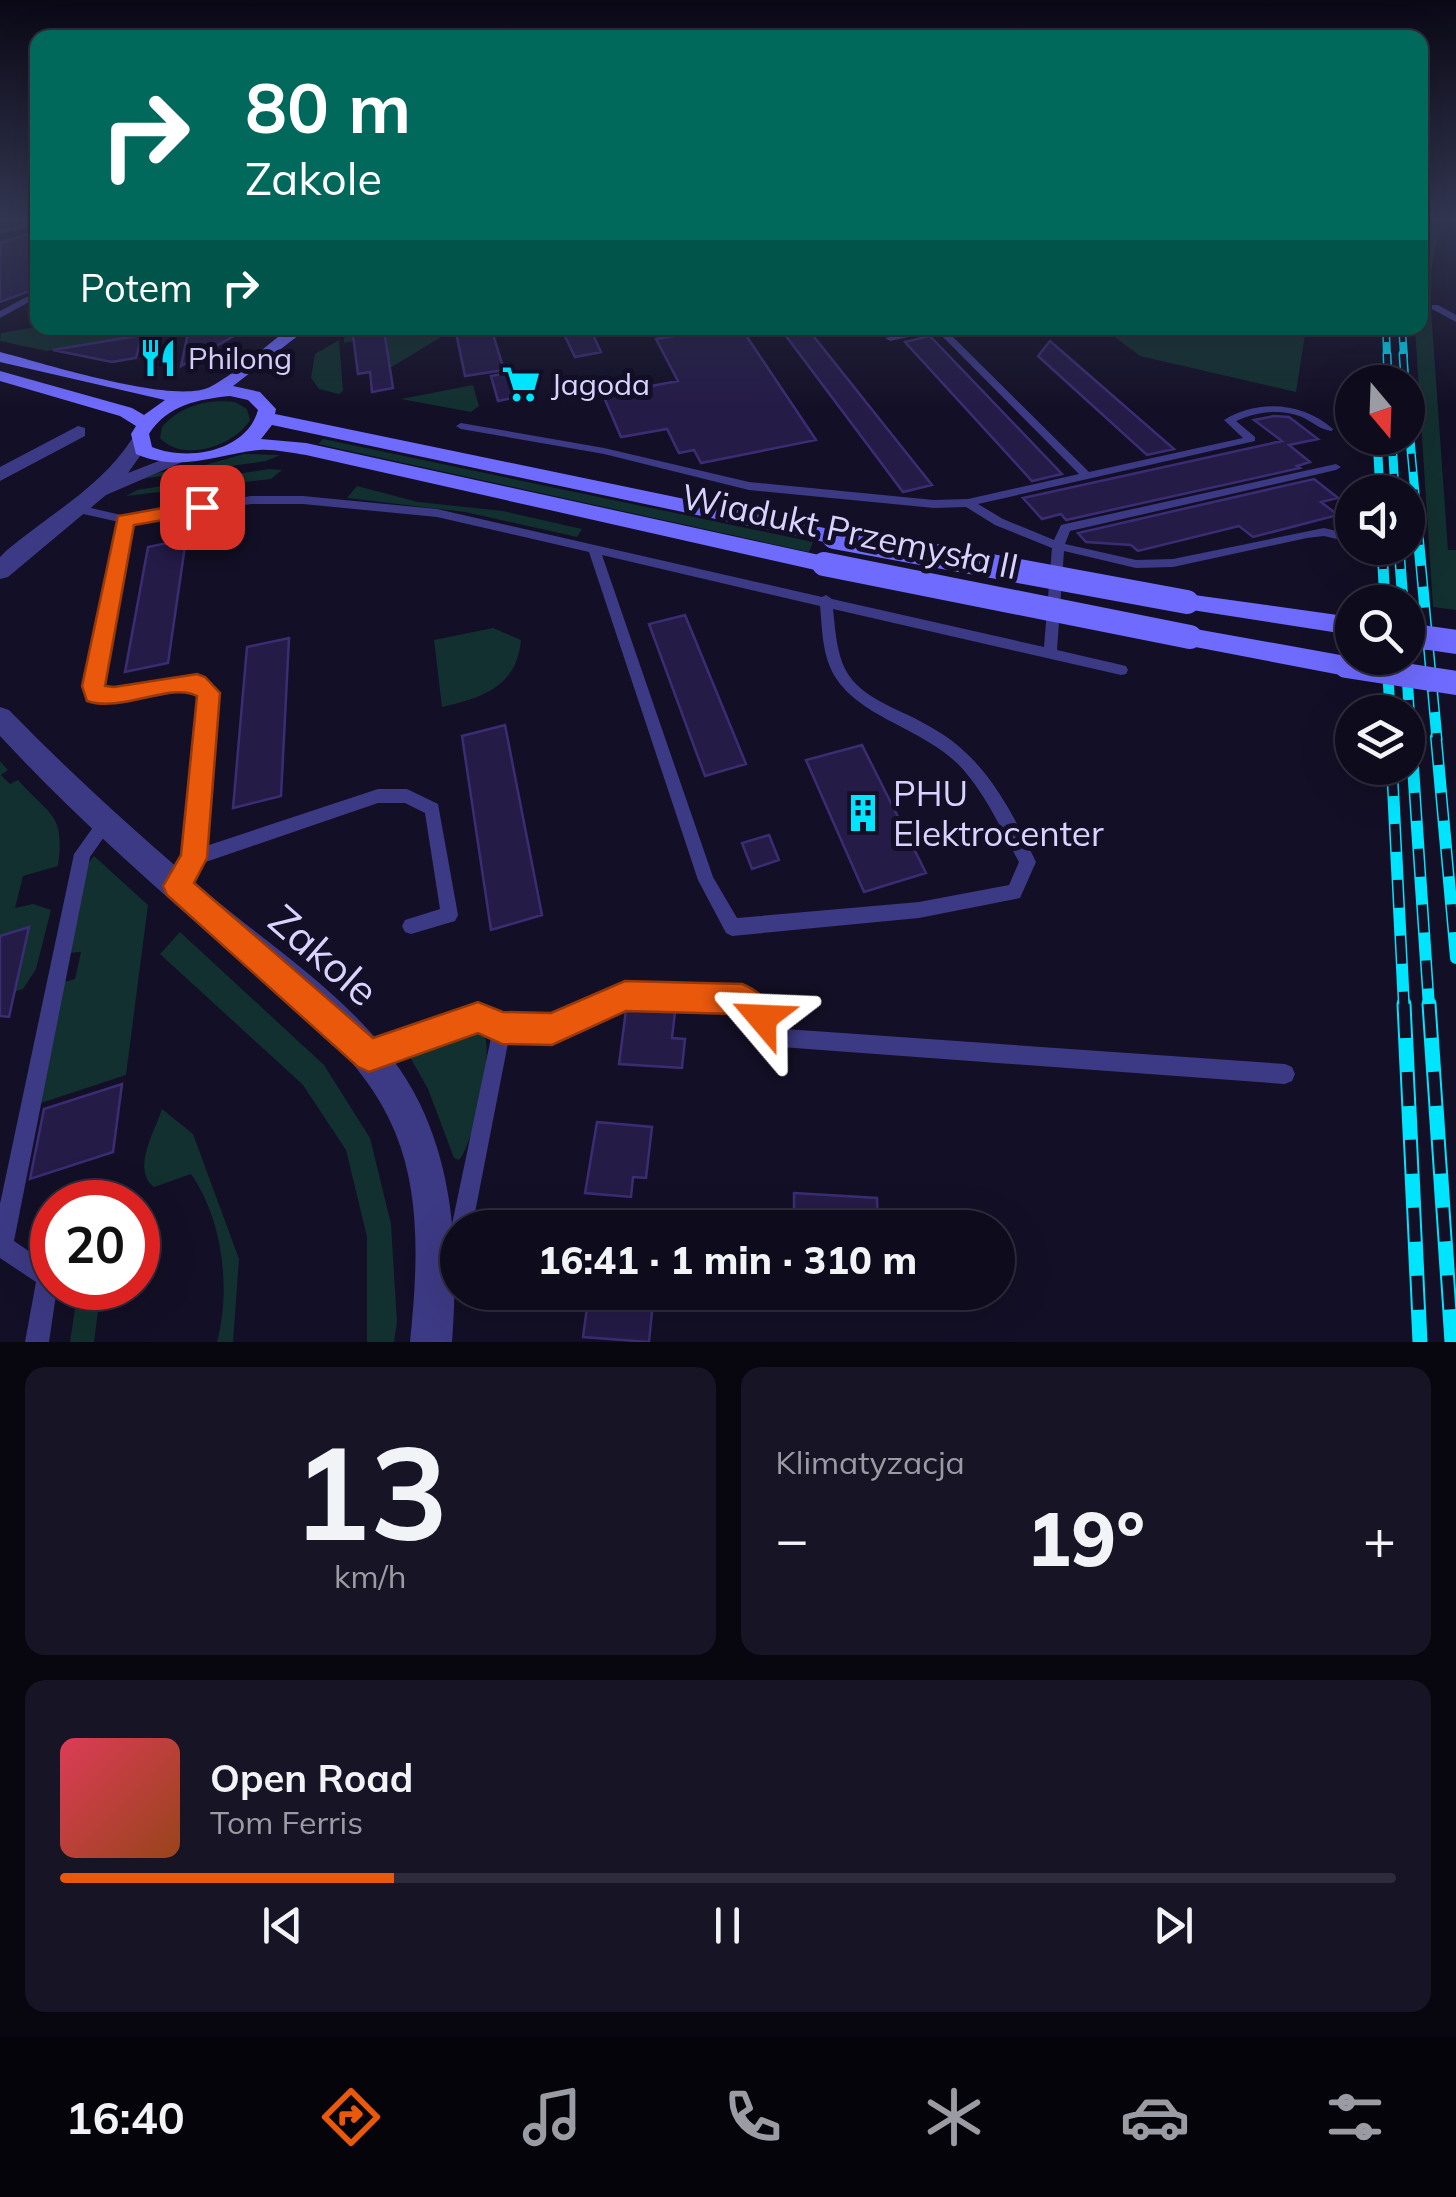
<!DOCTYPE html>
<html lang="pl">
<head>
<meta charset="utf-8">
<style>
	:root { --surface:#0e0b1c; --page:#171425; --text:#f1f3f6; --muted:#9b9ba3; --line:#2e2b3b; --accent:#ea580c }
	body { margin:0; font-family:Mulish,sans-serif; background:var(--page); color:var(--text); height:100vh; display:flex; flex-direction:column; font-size:38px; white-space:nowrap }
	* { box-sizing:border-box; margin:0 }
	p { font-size:32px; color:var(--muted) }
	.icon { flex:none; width:55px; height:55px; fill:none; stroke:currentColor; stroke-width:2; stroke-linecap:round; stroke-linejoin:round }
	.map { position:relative; height:1342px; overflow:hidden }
	.side { display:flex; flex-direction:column; gap:25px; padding:25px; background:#08060f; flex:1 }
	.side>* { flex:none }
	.hud { position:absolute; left:30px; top:30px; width:1398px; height:305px; border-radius:20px; box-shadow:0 10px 40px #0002,0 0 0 2px var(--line); background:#00695c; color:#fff; overflow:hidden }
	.needle { width:65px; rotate:161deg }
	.tools { position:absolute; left:1335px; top:365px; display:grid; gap:20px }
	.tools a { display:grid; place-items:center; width:90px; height:90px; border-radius:50%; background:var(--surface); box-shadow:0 10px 40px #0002,0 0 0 2px var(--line); font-size:50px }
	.speed { position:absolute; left:30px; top:1180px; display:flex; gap:20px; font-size:50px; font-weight:700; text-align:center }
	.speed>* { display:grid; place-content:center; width:130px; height:130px; border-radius:50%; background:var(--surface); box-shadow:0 10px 40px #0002,0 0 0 2px var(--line); line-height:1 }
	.speed .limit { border:15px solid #d22; background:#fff; color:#111 }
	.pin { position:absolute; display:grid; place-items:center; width:85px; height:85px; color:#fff; margin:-42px; border-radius:20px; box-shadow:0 5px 15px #0006 }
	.me { position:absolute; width:110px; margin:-55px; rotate:296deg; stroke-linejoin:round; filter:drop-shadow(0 0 8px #0008) }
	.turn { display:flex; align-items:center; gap:35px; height:210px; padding:0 50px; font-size:45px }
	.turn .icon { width:130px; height:130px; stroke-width:2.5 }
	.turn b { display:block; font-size:70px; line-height:85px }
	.then { display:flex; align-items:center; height:95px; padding:0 50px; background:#0003; gap:20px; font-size:38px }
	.big { font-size:75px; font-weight:800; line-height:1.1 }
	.side .tile { flex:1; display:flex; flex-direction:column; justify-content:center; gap:15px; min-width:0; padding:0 35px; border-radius:20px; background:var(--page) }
	.side .dial { align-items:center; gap:0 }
	.dial b { font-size:130px; line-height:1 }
	.song { display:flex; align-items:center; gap:30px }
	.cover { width:120px; height:120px; border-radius:15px; background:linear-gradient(135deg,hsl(350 70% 55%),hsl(20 70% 35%)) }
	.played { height:10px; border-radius:5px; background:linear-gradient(90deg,var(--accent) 25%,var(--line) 25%) }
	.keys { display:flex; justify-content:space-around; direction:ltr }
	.heat { display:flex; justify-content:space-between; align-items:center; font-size:55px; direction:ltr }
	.side .tiles { flex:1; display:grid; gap:25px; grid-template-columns:1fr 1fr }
	.tile:last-child { grid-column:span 2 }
	.trip { position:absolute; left:440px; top:1210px; width:575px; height:100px; border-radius:50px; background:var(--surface); box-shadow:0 10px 40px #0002,0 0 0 2px var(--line); font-weight:800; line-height:100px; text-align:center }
	.dock { display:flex; height:160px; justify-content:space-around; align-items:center; background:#06040b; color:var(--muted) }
	.dock .icon { width:70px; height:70px }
	.dock .active { color:var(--accent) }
	.dock b { font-size:45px; color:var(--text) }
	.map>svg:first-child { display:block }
	.green { fill:#12302f }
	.building { fill:#241b47; stroke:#3b2d73; stroke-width:2.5 }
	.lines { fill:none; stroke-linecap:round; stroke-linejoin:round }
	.lane { fill:#3d3a85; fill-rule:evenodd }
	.street { fill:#3d3a85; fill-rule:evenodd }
	.secondary { fill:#6f6bff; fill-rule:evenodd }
	.rail-far4-casing { stroke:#00e5ff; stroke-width:8 }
	.rail-far3-casing { stroke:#00e5ff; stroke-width:9 }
	.rail-far2-casing { stroke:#00e5ff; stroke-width:11 }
	.rail-far1-casing { stroke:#00e5ff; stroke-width:12 }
	.rail-casing { stroke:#00e5ff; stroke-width:15 }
	.rail-far4 { stroke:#130f26; stroke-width:5; stroke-dasharray:14; stroke-linecap:butt }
	.rail-far3 { stroke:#130f26; stroke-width:6; stroke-dasharray:18; stroke-linecap:butt }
	.rail-far2 { stroke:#130f26; stroke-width:8; stroke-dasharray:21; stroke-linecap:butt }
	.rail-far1 { stroke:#130f26; stroke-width:9; stroke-dasharray:28; stroke-linecap:butt }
	.rail { stroke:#130f26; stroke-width:11; stroke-dasharray:34; stroke-linecap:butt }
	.secondary-bridge { stroke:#6f6bff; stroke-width:24 }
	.route { fill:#ea580c; stroke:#983908; stroke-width:2.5 }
	.labels { text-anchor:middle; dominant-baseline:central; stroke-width:10; stroke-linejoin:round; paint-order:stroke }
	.far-poi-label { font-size:30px; fill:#d9d4ff; stroke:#130f26; text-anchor:start }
	.street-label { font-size:35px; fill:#d9d4ff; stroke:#130f26 }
	.poi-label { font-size:35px; fill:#d9d4ff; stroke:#130f26; text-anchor:start }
	.near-street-label { font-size:42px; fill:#d9d4ff; stroke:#130f26 }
</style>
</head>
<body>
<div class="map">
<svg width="1456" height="1342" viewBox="0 0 1456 1342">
	<rect width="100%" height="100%" fill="#130f26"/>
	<path class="green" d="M 1421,220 L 1441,220 L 1431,272 L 1431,310 L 1448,550 L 1456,550 L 1456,610 L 1433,607 L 1416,344 L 1415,328 L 1420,328 Z
		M 37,327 L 38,328 L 191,328 L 47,351 L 0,341 L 1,333 Z
		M 359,328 L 403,328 L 404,335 L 426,332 L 425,328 L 431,328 L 441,337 L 390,368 L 385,337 L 390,336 L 389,329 L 354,335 L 354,341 L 344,343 L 344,338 Z
		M 1103,328 L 1306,328 L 1296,392 L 1140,356 Z
		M 339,340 L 343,391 L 339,394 L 319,389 L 311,378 L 315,354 Z
		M 473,385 L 479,406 L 471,412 L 401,399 Z
		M 235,402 L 247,409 L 250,420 C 234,446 183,463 160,438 L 162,427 C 180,406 208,399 235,402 Z
		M 323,439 L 813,542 L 809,552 L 318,444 Z
		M 244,454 L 280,455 L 266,461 L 141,479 L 156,473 L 198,467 Z
		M 269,469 L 282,470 L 271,479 L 126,496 L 137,490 Z
		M 357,486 L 418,502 L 503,511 L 582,529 L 577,537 L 465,512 L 347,498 Z
		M 493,628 L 521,640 C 517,687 482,698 442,707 L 434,640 Z
		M 0,761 L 8,770 L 1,775 L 10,784 L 18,780 C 51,817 65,813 58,866 L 23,876 L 15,908 L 33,904 L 51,910 L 36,969 L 23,989 L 0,996 L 0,981 L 18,975 L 29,928 L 0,936 Z
		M 94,856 L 148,905 L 126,1075 L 41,1103 L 64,982 L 75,979 L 81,952 L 69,953 L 87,865 Z
		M 180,932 L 324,1065 L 370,1138 L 391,1224 L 397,1322 L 394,1342 L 367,1342 L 367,1237 L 346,1150 L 303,1085 L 160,954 Z
		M 472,1030 C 478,1032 481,1032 485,1038 C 493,1054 472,1148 459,1160 L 454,1158 L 428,1089 L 410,1057 L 446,1037 Z
		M 162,1109 L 193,1134 L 239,1259 L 233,1342 L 217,1342 C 231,1289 223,1220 191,1174 L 154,1187 C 131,1170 155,1131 162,1109 Z
		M 78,1288 L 101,1288 L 94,1342 L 70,1342 Z"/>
	<path class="building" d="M 38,231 L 38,288 L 0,302 L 0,243 Z
		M 189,328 L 248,328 L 181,366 Z
		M 455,328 L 491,328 L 504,370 L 465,376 Z
		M 561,328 L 590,328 L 601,352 L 575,357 Z
		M 722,328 L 741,328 L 816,440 L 701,463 L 694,450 L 679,453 L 667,429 L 621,437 L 603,395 L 678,381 L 656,339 Z
		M 780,328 L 807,328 L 932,485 L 903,492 Z
		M 384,330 L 393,388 L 372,392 L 370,372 L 358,374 L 353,335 Z
		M 142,335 L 136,358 L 112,362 L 53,350 Z
		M 930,336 L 1062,474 L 1032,481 L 905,342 Z
		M 1050,341 L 1174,449 L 1147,455 L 1038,356 Z
		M 519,371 L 527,395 L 498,401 L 491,376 Z
		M 1274,416 L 1289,417 L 1318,439 L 1289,445 L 1310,462 L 1297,466 L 1300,468 L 1066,520 L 1061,514 L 1042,519 L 1023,498 L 1282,441 L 1254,420 Z
		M 1314,479 L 1338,498 L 1321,502 L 1338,515 L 1253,537 L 1239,526 L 1138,551 L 1131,545 L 1086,542 L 1078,533 Z
		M 186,539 L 168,663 L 125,672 L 148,547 Z
		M 685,615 L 746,764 L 705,776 L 649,624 Z
		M 289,638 L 281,796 L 233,808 L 247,647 Z
		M 505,725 L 542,915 L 491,930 L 462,736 Z
		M 862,745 L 926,873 L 864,892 L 806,760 Z
		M 769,835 L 779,860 L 752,869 L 742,843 Z
		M 29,927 L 9,1017 L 0,1016 L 0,936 Z
		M 626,1010 L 675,1012 L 672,1038 L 685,1039 L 682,1068 L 619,1064 Z
		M 122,1084 L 113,1152 L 30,1179 L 44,1109 Z
		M 597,1122 L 652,1127 L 646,1178 L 633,1177 L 631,1197 L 585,1193 Z
		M 794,1193 L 877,1198 L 878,1228 L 794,1228 Z
		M 589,1292 L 654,1292 L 649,1342 L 583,1337 Z"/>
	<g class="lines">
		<path class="lane" d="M 38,222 L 38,226 L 0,233 L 0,229 Z
			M 38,291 L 38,297 L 0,318 L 0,311 Z
			M 1432,305 L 1438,305 L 1456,315 L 1456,322 L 1432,309 Z
			M 928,328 L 944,328 L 1089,472 L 1243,438 L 1224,420 C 1258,399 1303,402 1333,429 L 1332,431 C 1320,430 1313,422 1302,417 C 1280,408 1257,412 1236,421 L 1255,437 L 1255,441 L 978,504 L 1003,519 L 1054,540 L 1061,525 L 1065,524 L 1336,464 L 1341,467 L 1336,470 L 1070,531 L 1065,544 L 1136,560 L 1173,559 L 1324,528 L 1345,533 L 1347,536 L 1341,540 L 1324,536 L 1307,538 L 1173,567 L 1136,568 L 1064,551 L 1057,650 L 1126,666 L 1128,670 L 1126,674 L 1121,675 L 833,609 C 835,627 836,645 842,662 C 855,698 897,707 927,725 C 940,732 954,741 965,752 C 996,780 1018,824 1036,862 L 1020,898 L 919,918 L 732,936 L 726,933 L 698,880 L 589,552 L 437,517 L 303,504 L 251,504 L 130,523 L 103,690 L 114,691 L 197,678 L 202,679 L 216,693 L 203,847 L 378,789 L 407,789 L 438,804 L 458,915 L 455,921 L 411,934 L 405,932 L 402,926 L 405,920 L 440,909 L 425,813 L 405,803 L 378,803 L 194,866 L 188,863 L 186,858 L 202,695 L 194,689 C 161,695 123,707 90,699 L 88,695 L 119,522 L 70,511 L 70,505 L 74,504 L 125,516 L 251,496 L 303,496 L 437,509 L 822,597 L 826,595 L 832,599 L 1044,647 L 1052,548 L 995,525 L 966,507 L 934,508 L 749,490 L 604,454 L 461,429 L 456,426 L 461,423 L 604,448 L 749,482 L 934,500 L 968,499 L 1079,474 L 937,331 L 890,341 L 885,338 ZM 602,555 L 820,606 C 822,626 822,648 830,667 C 851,716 920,726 958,764 C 985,792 1001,829 1019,862 L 1009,885 L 919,902 L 737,918 L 713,877 Z
			M 105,817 L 111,819 L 113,824 L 90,857 L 14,1241 L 52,1267 L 52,1288 L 57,1288 L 49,1342 L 25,1342 L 36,1282 L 0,1258 L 0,1204 L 74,854 L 99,819 Z
			M 625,987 L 742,990 L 748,993 L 785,1029 L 1285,1064 L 1292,1067 L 1295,1074 L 1292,1081 L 1285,1084 L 781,1047 L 774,1045 L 738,1008 L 626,1005 L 552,1038 L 509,1038 L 472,1228 L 458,1228 L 456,1275 L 448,1278 L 440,1275 L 437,1267 L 451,1229 L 492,1033 L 478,1027 L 371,1065 L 364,1062 L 361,1055 L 364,1048 L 478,1009 L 502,1019 L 552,1020 Z"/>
		<path class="street" d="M 78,426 L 85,428 L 85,436 L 0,481 L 0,467 Z
			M 139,437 L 149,443 L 128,473 L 177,454 L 187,460 L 106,495 L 8,577 L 0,579 L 0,557 L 7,550 C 50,514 101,487 132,439 Z
			M 0,707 L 9,710 C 73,776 141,837 211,896 C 284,957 377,1015 420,1104 C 456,1179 458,1261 452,1342 L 410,1342 C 417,1273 422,1197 395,1132 C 359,1044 267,985 198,924 C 129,864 62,803 0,736 Z"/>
		<path class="secondary" d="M 290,328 L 308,328 L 233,386 L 260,392 L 276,409 L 275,414 L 834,530 L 845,537 L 834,544 L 272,425 L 261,439 L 306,443 L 824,556 L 835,564 L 824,572 L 306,455 C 291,453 274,449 259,450 C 214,455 181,473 136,454 L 131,434 L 136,426 L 120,416 L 0,381 L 0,371 L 132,408 L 144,415 L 165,400 L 0,362 L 0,352 C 43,363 173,405 210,387 C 238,372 265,346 290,328 ZM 230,396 L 248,400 L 258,410 C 247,451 188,462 152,447 L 149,434 C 167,405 199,399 230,396 Z
			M 1187,594 L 1352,617 L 1352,635 L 1179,608 L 1175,602 L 1179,596 Z
			M 1190,628 L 1346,656 L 1355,659 L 1358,666 L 1355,673 L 1346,676 L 1190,646 L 1178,637 Z"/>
		<g class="rail-far4-casing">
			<path id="rail-far4" d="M 1386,328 L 1387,356
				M 1402,328 L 1404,356"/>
		</g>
		<g class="rail-far3-casing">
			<path id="rail-far3" d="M 1387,354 L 1388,382
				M 1403,354 L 1405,382
				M 1408,418 L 1418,526
				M 1377,438 L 1380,492
				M 1392,438 L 1395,492"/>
		</g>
		<g class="rail-far2-casing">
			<path id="rail-far2" d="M 1417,524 L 1437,739
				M 1382,548 L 1385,602
				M 1399,548 L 1403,602
				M 1387,658 L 1390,712
				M 1406,658 L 1411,739"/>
		</g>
		<g class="rail-far1-casing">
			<path id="rail-far1" d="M 1411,737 L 1429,1007
				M 1436,737 L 1456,958
				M 1392,768 L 1404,1007"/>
		</g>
		<g class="rail-casing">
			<path id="rail" d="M 1404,1004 L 1420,1342
				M 1429,1004 L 1452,1342"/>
		</g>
		<use href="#rail-far4" class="rail-far4"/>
		<use href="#rail-far3" class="rail-far3"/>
		<use href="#rail-far2" class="rail-far2"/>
		<use href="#rail-far1" class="rail-far1"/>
		<use href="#rail" class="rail"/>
		<path class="secondary-bridge" d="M 834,537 L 1187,602
			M 824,564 L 1190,637
			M 1408,635 L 1456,642
			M 1346,666 L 1456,683"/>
	</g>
	<linearGradient id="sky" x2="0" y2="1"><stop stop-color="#0a0815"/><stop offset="0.54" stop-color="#333752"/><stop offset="1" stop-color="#333752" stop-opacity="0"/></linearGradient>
	<rect width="1456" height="408" fill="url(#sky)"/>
	<path class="route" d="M 202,501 L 211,507 L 209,512 L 134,525 L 105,686 L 114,687 L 197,674 L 205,677 L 220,693 L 207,858 L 194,883 L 373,1038 L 478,1002 L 503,1012 L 551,1013 L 625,981 L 742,984 C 758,990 771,1003 777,1018 L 773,1029 L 762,1034 L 751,1029 L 736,1014 L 626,1011 L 552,1045 L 502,1044 L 478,1033 L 369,1072 L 358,1067 L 167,895 L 163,886 L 181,855 L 197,696 C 170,682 122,713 87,701 L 82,686 L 118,516 Z"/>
	<defs>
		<g id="restaurant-bare" transform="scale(3)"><path d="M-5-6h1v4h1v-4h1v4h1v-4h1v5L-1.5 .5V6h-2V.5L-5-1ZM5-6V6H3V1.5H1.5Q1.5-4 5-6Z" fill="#00e5ff" stroke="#130f26" stroke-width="2.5" paint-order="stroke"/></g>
		<g id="supermarket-bare" transform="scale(3)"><path d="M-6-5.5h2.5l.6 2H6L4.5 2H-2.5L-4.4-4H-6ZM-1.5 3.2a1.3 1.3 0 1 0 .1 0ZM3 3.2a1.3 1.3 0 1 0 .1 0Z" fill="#00e5ff" stroke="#130f26" stroke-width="2.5" paint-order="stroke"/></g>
		<g id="building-bare" transform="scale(3)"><path d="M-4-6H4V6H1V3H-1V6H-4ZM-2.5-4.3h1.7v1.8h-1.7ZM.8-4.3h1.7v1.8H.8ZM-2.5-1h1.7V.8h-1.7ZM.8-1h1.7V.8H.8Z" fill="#00e5ff" stroke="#130f26" stroke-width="2.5" paint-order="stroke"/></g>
	</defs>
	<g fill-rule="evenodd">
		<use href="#restaurant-bare" x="158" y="358"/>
		<use href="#supermarket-bare" x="521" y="384"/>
		<use href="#building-bare" x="863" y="813"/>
	</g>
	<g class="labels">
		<g class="far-poi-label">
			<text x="188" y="358">Philong</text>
			<text x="551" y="384">Jagoda</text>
		</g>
		<g class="street-label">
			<text transform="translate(850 531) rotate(12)">Wiadukt Przemysła II</text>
		</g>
		<g class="poi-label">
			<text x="893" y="793">PHU<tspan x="893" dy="40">Elektrocenter</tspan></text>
		</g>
		<g class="near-street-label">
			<text transform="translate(324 955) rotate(41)">Zakole</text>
		</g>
	</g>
</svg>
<div class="tools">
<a><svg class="needle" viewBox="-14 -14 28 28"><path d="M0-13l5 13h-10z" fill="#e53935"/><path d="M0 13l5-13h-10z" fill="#9b9ba3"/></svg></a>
<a><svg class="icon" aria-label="sound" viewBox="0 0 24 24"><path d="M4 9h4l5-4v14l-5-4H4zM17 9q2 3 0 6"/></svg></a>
<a><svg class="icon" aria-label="search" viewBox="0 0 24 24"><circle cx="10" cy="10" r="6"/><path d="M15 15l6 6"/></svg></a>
<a><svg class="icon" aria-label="layers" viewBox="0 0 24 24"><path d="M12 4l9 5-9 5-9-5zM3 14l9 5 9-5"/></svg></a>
</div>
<div class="speed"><div class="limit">20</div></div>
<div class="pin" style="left:202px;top:507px;background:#d93025"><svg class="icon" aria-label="arrive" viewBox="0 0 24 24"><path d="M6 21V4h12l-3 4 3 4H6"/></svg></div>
<svg class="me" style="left:762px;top:1018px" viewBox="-20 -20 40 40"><path d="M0-17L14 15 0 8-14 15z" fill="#ea580c" stroke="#fff" stroke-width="4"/></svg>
<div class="trip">16:41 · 1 min · 310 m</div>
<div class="hud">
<div class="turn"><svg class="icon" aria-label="right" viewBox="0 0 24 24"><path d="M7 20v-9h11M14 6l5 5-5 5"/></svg><div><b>80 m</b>Zakole</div></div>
<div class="then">Potem<svg class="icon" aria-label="right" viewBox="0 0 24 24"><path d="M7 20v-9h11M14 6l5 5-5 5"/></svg></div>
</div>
</div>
<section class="side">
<div class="tiles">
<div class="tile dial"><b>13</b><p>km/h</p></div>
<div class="tile"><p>Klimatyzacja</p>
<div class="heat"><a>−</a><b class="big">19°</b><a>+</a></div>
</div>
<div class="tile">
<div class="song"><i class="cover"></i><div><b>Open Road</b><p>Tom Ferris</p></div></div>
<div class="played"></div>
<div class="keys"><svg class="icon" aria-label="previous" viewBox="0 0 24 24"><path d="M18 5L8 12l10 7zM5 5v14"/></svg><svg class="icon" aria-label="pause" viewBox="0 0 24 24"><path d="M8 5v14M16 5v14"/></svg><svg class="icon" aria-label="next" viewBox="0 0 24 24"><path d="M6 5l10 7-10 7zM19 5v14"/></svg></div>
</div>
</div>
</section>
<nav class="dock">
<b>16:40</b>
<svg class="icon active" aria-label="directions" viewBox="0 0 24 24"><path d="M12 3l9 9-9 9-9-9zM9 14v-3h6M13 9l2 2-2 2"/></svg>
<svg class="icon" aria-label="music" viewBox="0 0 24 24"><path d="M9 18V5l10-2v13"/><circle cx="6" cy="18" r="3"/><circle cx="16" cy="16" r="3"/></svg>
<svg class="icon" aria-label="phone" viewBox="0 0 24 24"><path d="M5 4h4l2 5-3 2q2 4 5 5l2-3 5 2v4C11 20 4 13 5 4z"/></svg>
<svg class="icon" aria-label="climate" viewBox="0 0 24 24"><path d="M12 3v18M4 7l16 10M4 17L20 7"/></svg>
<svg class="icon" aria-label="car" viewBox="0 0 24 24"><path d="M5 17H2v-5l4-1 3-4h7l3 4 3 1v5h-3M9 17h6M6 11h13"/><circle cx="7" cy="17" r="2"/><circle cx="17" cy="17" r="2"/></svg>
<svg class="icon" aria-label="filters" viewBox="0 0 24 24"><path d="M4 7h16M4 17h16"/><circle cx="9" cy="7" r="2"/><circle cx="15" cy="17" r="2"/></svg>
</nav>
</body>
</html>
